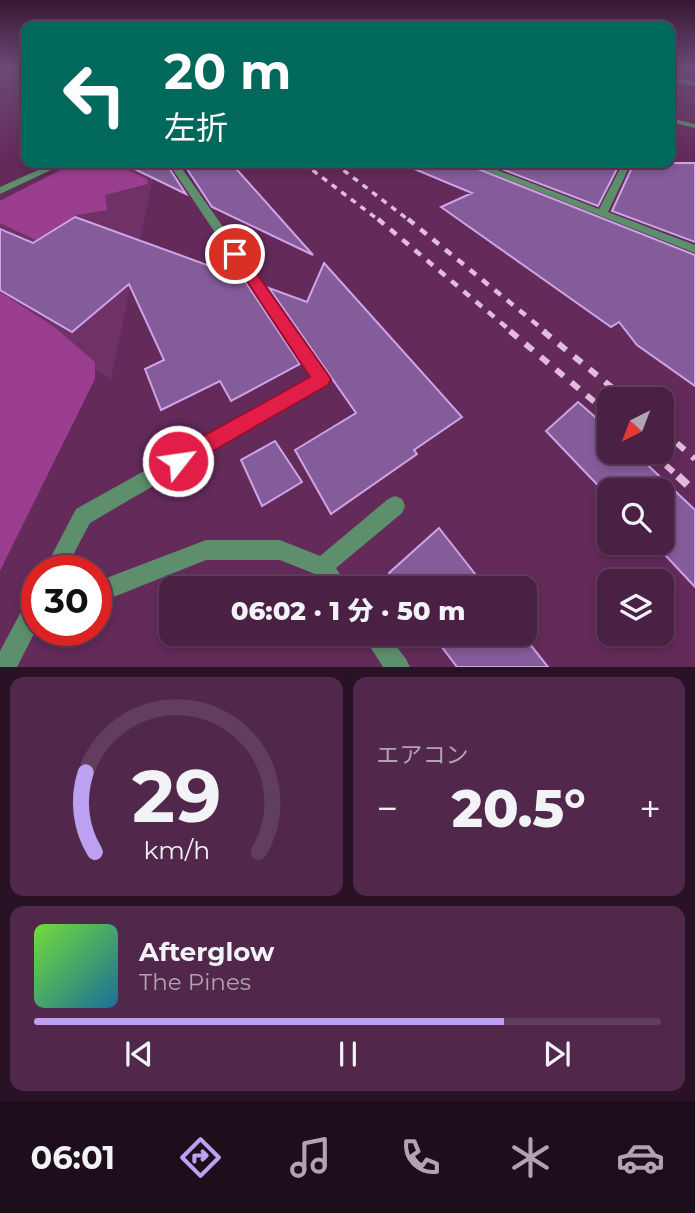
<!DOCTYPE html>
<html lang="ja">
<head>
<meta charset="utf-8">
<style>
	:root { --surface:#4a2044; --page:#51284b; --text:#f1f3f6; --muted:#b2a3b2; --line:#613e5d; --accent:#bca0f2 }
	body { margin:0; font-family:Montserrat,"Noto Sans JP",sans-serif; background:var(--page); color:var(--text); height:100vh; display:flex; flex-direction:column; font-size:26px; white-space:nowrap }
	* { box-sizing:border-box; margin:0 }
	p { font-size:23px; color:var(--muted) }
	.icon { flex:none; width:38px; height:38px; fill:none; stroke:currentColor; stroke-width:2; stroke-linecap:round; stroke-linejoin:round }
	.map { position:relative; height:667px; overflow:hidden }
	.drawer { display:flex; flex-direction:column; gap:10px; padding:10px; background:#291225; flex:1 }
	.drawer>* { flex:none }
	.hud { position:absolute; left:21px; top:21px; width:654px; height:147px; border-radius:14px; box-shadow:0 4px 10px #0003,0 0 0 2px var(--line); background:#00695c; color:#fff; overflow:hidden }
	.needle { width:46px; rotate:222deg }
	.tools { position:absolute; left:597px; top:387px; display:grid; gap:14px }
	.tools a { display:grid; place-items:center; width:77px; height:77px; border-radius:14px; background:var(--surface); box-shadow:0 4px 10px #0003,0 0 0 2px var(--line); font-size:35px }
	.speed { position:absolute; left:21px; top:555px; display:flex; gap:14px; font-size:35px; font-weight:700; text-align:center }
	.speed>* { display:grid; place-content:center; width:91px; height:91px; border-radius:50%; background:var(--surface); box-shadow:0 4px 10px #0003,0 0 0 2px var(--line); line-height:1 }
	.speed .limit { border:10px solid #d22; background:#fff; color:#111 }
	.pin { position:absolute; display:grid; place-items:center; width:60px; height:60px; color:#fff; margin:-30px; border:4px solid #fff; border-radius:50%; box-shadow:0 2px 7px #0007 }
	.me { position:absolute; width:77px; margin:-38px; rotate:60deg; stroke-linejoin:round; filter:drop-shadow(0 0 5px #0008) }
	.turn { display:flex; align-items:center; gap:24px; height:147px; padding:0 28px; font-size:32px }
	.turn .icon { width:91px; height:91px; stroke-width:2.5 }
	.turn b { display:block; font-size:49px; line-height:60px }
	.big { font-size:52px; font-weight:800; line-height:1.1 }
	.drawer .tile { flex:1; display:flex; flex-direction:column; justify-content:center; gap:10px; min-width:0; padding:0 24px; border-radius:14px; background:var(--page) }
	.drawer .dial { align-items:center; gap:0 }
	.dial svg { height:182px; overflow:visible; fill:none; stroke:var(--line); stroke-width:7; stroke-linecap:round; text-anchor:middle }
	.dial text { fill:var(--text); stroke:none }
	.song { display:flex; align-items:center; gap:21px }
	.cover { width:84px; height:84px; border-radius:10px; background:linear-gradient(135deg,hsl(100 70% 55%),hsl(200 70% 35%)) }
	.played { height:7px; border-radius:4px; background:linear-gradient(90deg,var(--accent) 75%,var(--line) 75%) }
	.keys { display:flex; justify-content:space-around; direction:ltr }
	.heat { display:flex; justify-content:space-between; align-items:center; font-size:38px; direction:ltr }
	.drawer .tiles { flex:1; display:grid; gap:10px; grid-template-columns:1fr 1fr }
	.tile:last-child { grid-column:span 2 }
	.trip { position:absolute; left:159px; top:576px; width:378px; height:70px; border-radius:14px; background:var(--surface); box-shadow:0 4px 10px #0003,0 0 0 2px var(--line); font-weight:800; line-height:70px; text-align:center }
	.tab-bar { display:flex; height:112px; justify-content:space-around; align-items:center; background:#1e0d1b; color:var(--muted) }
	.tab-bar .icon { width:49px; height:49px }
	.tab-bar .selected { color:var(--accent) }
	.tab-bar b { font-size:32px; color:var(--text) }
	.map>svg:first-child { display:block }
	.built { fill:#703167 }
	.green { fill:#9c3e8f }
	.building { fill:#855c9a; stroke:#cfa3e6; stroke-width:2 }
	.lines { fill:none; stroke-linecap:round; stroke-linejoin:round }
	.service { fill:#5e8f6d; fill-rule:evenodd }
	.minor { fill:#5e8f6d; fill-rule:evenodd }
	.rail-far3 { stroke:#e2bcdb; stroke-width:3.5; stroke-dasharray:6 6; stroke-linecap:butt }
	.rail-far2 { stroke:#e2bcdb; stroke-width:4.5; stroke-dasharray:8 8; stroke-linecap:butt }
	.rail-far1 { stroke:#e2bcdb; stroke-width:6; stroke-dasharray:10 10; stroke-linecap:butt }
	.rail { stroke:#e2bcdb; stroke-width:8; stroke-dasharray:13 13; stroke-linecap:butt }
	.route { fill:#e11d48; stroke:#92132f; stroke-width:2 }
</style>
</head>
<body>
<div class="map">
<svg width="695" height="667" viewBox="0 0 695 667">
	<rect width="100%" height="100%" fill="#632a5a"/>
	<path class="built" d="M 72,163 L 119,163 L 153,179 L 111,379 L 0,315 L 0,200 Z"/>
	<path class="green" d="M 75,163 L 114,163 L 147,179 L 148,184 L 105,195 L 107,210 L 77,215 L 38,241 L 0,223 L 0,201 Z
		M 0,292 L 53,326 L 95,362 L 95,379 L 0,571 Z"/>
	<path class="building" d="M 122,163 L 170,163 L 171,171 L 186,194 Z
		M 183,163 L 231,163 L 313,255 L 212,207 Z
		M 400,163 L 463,163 L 695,255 L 695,386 L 637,345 L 619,322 L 611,327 L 441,207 L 472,193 Z
		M 486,163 L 620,163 L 598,206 Z
		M 634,163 L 695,163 L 695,242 L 612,211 Z
		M 75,217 L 243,278 L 300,364 L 231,401 L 220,381 L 161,410 L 145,369 L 164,360 L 129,284 L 72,332 L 0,290 L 0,229 L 33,243 Z
		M 324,263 L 462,417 L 414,450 L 417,454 L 331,514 L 295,450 L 356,413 L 269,288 L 307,302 Z
		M 578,402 L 609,429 L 609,452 L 634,452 L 695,510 L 695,587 L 653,542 L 662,542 L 662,490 L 609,490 L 609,497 L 546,431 Z
		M 275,441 L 302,482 L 262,506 L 241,460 Z
		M 439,528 L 486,588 L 399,588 L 389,573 Z
		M 432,634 L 522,634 L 548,667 L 457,667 Z"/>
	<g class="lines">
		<path class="service" d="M 670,76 L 695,82 L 695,86 L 670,80 Z
			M 670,118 L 695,124 L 695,128 L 670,122 Z
			M 395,496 L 402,499 L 405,506 L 402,513 L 336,568 L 349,588 L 325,588 L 315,574 L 280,560 L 206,560 L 96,604 L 96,582 L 206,540 L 280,540 L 320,556 L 388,499 Z
			M 362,634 L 387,634 L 406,659 L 410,667 L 383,667 Z"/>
		<path class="minor" d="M 54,163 L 66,163 L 0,194 L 0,187 Z
			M 172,163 L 180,163 L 183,170 L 330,379 L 327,384 L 90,523 L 65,570 L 44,570 L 76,509 L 312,377 L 173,170 Z
			M 466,163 L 479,163 L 599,209 L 623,163 L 631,163 L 608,212 L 695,245 L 695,253 Z
			M 37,594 L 37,628 L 17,667 L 0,667 L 0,651 L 29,597 Z"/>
		<path class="rail-far3" d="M 303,163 L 380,221
			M 334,163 L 410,221"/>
		<path class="rail-far2" d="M 378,219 L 512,332
			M 408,219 L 546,332"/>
		<path class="rail-far1" d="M 510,331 L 609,414
			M 543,331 L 626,399
			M 662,430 L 695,459
			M 651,452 L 680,478"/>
		<path class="rail" d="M 678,476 L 695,492"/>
	</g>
	<linearGradient id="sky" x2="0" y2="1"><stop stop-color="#361732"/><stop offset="0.42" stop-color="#6b4a76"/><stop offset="1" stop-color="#6b4a76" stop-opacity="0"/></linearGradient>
	<rect width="695" height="161" fill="url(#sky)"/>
	<path class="route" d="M 235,249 L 240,250 L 331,379 L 328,385 L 178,471 L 171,468 L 168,461 L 171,454 L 310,377 L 229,254 Z"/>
</svg>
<div class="tools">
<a><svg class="needle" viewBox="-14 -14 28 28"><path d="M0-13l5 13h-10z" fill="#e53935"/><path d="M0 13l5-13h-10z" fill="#b2a3b2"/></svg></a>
<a><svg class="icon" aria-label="search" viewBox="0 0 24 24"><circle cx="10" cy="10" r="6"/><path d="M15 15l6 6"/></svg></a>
<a><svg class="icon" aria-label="layers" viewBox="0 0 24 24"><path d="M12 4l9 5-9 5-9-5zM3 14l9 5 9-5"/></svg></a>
</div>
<div class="speed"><div class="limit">30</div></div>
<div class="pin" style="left:235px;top:254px;background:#d93025"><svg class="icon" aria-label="arrive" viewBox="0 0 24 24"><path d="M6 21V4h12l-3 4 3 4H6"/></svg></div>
<svg class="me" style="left:178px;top:461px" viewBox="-20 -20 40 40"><circle r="17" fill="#e11d48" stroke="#fff" stroke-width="3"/><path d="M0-11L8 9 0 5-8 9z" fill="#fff"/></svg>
<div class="trip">06:02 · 1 分 · 50 m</div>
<div class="hud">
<div class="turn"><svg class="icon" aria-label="left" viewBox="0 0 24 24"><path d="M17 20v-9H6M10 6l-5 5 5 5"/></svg><div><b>20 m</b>左折</div></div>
</div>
</div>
<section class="drawer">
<div class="tiles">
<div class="tile dial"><svg viewBox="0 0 100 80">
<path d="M14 69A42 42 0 1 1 86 69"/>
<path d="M14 69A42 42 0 0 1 10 34" stroke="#bca0f2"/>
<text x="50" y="56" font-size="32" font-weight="700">29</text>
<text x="50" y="72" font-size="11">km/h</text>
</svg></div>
<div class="tile"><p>エアコン</p>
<div class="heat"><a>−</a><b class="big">20.5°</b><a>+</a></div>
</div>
<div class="tile">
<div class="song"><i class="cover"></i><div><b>Afterglow</b><p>The Pines</p></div></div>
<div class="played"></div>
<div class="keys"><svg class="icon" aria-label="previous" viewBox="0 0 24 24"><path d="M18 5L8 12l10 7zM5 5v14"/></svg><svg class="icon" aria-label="pause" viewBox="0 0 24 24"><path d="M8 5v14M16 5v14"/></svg><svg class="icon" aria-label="next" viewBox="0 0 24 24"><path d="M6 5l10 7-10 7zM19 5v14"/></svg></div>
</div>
</div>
</section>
<nav class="tab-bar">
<b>06:01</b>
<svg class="icon selected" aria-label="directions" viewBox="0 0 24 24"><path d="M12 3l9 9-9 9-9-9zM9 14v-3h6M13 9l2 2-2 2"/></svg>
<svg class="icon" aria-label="music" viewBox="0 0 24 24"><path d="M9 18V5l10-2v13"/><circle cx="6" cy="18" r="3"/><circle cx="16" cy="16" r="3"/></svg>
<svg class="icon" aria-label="phone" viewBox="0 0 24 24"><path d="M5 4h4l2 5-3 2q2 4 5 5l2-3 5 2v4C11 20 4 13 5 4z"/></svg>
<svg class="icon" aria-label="climate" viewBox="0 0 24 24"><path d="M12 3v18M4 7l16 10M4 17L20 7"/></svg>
<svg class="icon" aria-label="car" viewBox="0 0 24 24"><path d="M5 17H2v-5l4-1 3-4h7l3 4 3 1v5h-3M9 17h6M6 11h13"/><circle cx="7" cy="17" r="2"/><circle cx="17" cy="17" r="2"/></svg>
</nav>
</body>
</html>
